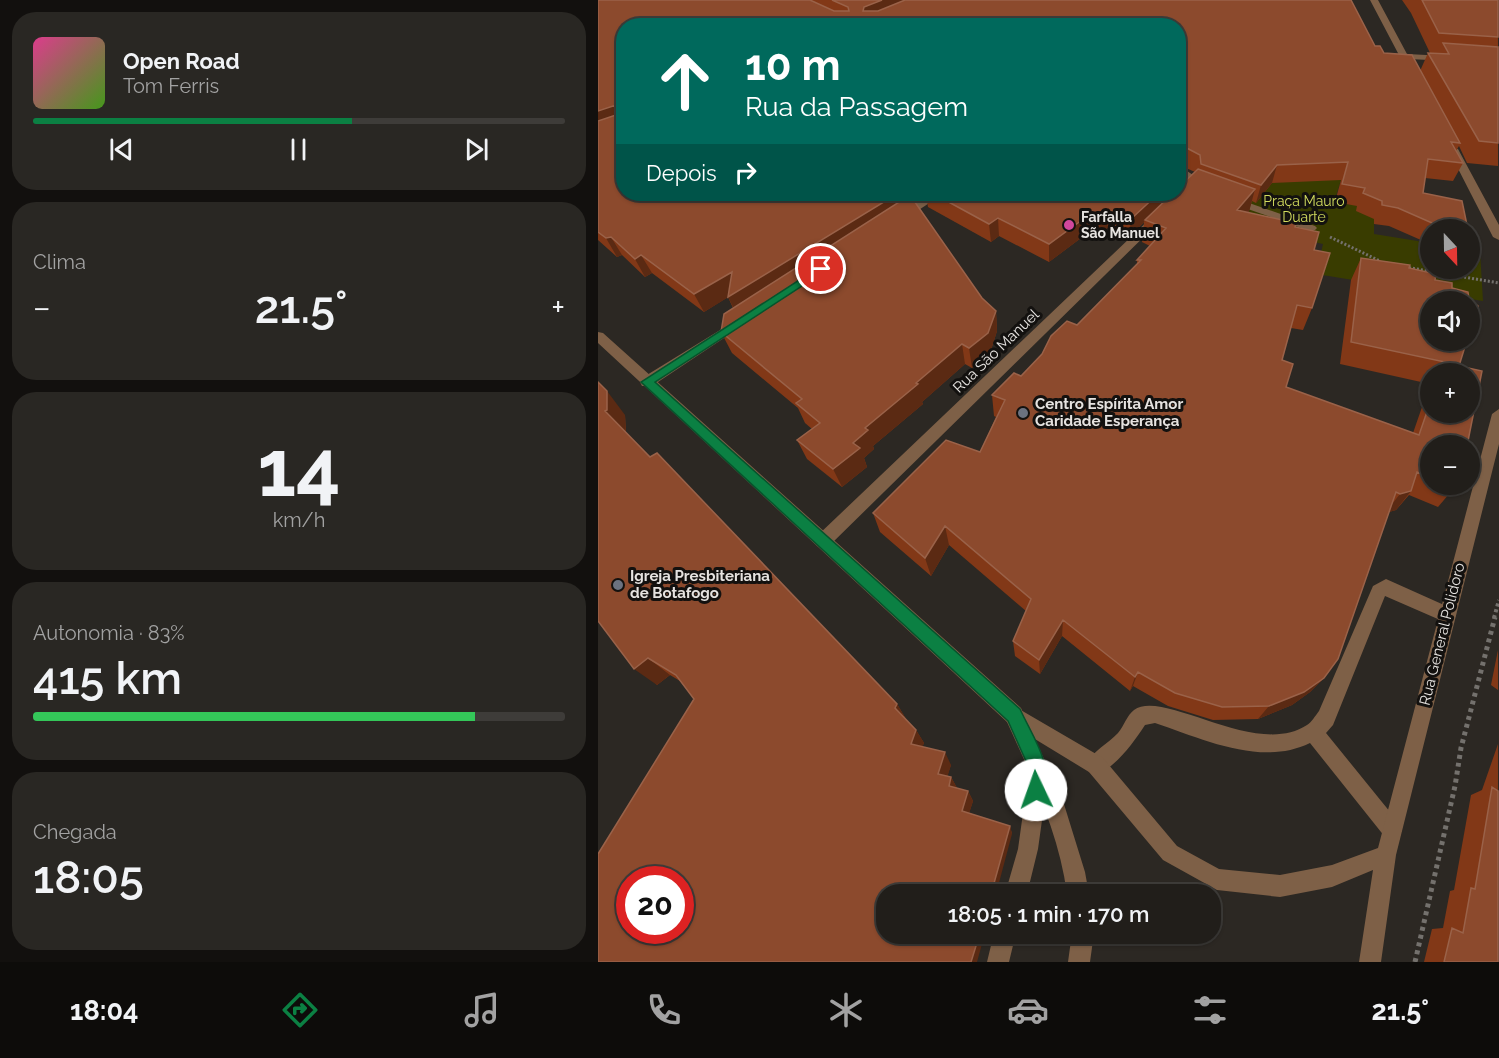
<!DOCTYPE html>
<html lang="pt">
<head>
<meta charset="utf-8">
<style>
	:root { --surface:#211e1a; --page:#292723; --text:#f1f3f6; --muted:#a2a2a2; --line:#3e3c39; --accent:#0b8043 }
	body { margin:0; font-family:Raleway,sans-serif; background:var(--page); color:var(--text); height:100vh; display:flex; flex-direction:column; font-size:22px; white-space:nowrap }
	* { box-sizing:border-box; margin:0 }
	p { font-size:20px; color:var(--muted) }
	.icon { flex:none; width:33px; height:33px; fill:none; stroke:currentColor; stroke-width:2; stroke-linecap:round; stroke-linejoin:round }
	.map { position:relative; flex:1; overflow:hidden }
	.panel { display:flex; flex-direction:column; gap:12px; padding:12px; background:#12100e; width:598px }
	.panel>* { flex:none }
	.guide { position:absolute; left:18px; top:18px; width:570px; height:183px; border-radius:24px; box-shadow:0 2px 4px #0004,0 0 0 2px var(--line); background:#00695c; color:#fff; overflow:hidden }
	.needle { width:39px; rotate:158deg }
	.buttons { position:absolute; left:822px; top:219px; display:grid; gap:12px }
	.buttons a { display:grid; place-items:center; width:60px; height:60px; border-radius:50%; background:var(--surface); box-shadow:0 2px 4px #0004,0 0 0 2px var(--line); font-size:30px }
	.speed { position:absolute; left:18px; top:866px; display:flex; gap:12px; font-size:30px; font-weight:700; text-align:center }
	.speed>* { display:grid; place-content:center; width:78px; height:78px; border-radius:50%; background:var(--surface); box-shadow:0 2px 4px #0004,0 0 0 2px var(--line); line-height:1 }
	.speed .limit { border:9px solid #d22; background:#fff; color:#111 }
	.pin { position:absolute; display:grid; place-items:center; width:51px; height:51px; color:#fff; margin:-26px; border:3px solid #fff; border-radius:50%; box-shadow:0 2px 6px #0007 }
	.me { position:absolute; width:66px; margin:-33px; rotate:357deg; stroke-linejoin:round; filter:drop-shadow(0 0 4px #0008) }
	.turn { display:flex; align-items:center; gap:21px; height:126px; padding:0 30px; font-size:27px }
	.turn .icon { width:78px; height:78px; stroke-width:2.5 }
	.turn b { display:block; font-size:42px; line-height:51px }
	.then { display:flex; align-items:center; height:57px; padding:0 30px; background:#0003; gap:12px; font-size:22px }
	.big { font-size:45px; font-weight:600; line-height:1.1 }
	.panel .tile { flex:1; display:flex; flex-direction:column; justify-content:center; gap:9px; min-width:0; padding:0 21px; border-radius:24px; background:var(--page) }
	.panel .dial { align-items:center; gap:0 }
	.dial b { font-size:78px; line-height:1 }
	.song { display:flex; align-items:center; gap:18px }
	.cover { width:72px; height:72px; border-radius:9px; background:linear-gradient(135deg,hsl(330 70% 55%),hsl(100 70% 35%)) }
	.played { height:6px; border-radius:3px; background:linear-gradient(90deg,var(--accent) 60%,var(--line) 60%) }
	.keys { display:flex; justify-content:space-around; direction:ltr }
	.heat { display:flex; justify-content:space-between; align-items:center; font-size:33px; direction:ltr }
	.charge { height:9px; border-radius:4px; background:linear-gradient(90deg,#34c759 83%,var(--line) 0) }
	.trip { position:absolute; left:278px; top:884px; width:345px; height:60px; border-radius:24px; background:var(--surface); box-shadow:0 2px 4px #0004,0 0 0 2px var(--line); font-weight:600; line-height:60px; text-align:center }
	.tabs { display:flex; height:96px; justify-content:space-around; align-items:center; background:#0d0c0a; color:var(--muted) }
	.tabs .icon { width:42px; height:42px }
	.tabs .current { color:var(--accent) }
	.tabs b { font-size:27px; color:var(--text) }
	main { display:flex; flex:1; min-height:0 }
	.map>svg:first-child { display:block }
	.green { fill:#393c00 }
	.lines { fill:none; stroke-linecap:round; stroke-linejoin:round }
	.path-far2 { stroke:#74716d; stroke-width:3; stroke-dasharray:2 2; stroke-linecap:butt }
	.path-far1 { stroke:#74716d; stroke-width:4; stroke-dasharray:3 3; stroke-linecap:butt }
	.path { stroke:#74716d; stroke-width:5; stroke-dasharray:4 4; stroke-linecap:butt }
	.service { fill:#7e6047; fill-rule:evenodd }
	.minor { fill:#7e6047; fill-rule:evenodd }
	.tertiary { fill:#7e6047; fill-rule:evenodd }
	.wall { fill:#823817; fill-rule:evenodd }
	.shaded-wall { fill:#5b2a13 }
	.building { fill:#8c4a2d; stroke:#9a6249; stroke-width:1.5; fill-rule:evenodd }
	.route { fill:#0b8043; stroke:#07532c; stroke-width:1.5 }
	.hotel-dot { fill:#d1479c; stroke:#13110f; stroke-width:2 }
	.worship-dot { fill:#6b7280; stroke:#13110f; stroke-width:2 }
	.labels { text-anchor:middle; dominant-baseline:central; stroke-width:6; stroke-linejoin:round; paint-order:stroke }
	.far-park-label { font-size:14px; fill:#d3dc5f; stroke:#13110f }
	.far-poi-label { font-size:14px; font-weight:bold; fill:#e6e3e0; stroke:#13110f; text-anchor:start }
	.street-label { font-size:15px; fill:#e6e3e0; stroke:#13110f }
	.poi-label { font-size:15px; font-weight:bold; fill:#e6e3e0; stroke:#13110f; text-anchor:start }
</style>
</head>
<body>
<main>
<section class="panel">
<div class="tile">
<div class="song"><i class="cover"></i><div><b>Open Road</b><p>Tom Ferris</p></div></div>
<div class="played"></div>
<div class="keys"><svg class="icon" aria-label="previous" viewBox="0 0 24 24"><path d="M18 5L8 12l10 7zM5 5v14"/></svg><svg class="icon" aria-label="pause" viewBox="0 0 24 24"><path d="M8 5v14M16 5v14"/></svg><svg class="icon" aria-label="next" viewBox="0 0 24 24"><path d="M6 5l10 7-10 7zM19 5v14"/></svg></div>
</div>
<div class="tile"><p>Clima</p>
<div class="heat"><a>−</a><b class="big">21.5°</b><a>+</a></div>
</div>
<div class="tile dial"><b>14</b><p>km/h</p></div>
<div class="tile"><p>Autonomia · 83%</p><b class="big">415 km</b><div class="charge"></div></div>
<div class="tile"><p>Chegada</p><b class="big">18:05</b></div>
</section>
<div class="map">
<svg width="901" height="962" viewBox="0 0 901 962">
	<rect width="100%" height="100%" fill="#2c2823"/>
	<path class="green" d="M 744,177 L 736,202 L 776,208 L 776,234 L 832,243 L 832,268 L 872,268 L 872,249 L 882,251 L 885,301 L 718,274 L 725,244 L 640,225 L 605,184 L 672,183 Z"/>
	<g class="lines">
		<path class="path-far2" d="M 732,237 L 782,261
			M 807,267 L 901,283"/>
		<path class="path-far1" d="M 896,618 L 901,600"/>
		<path class="path" d="M 817,962 L 857,786 L 863,748 L 897,617"/>
		<path class="service" d="M 634,197 L 717,226 L 719,228 L 717,230 L 709,230 L 630,202 L 630,198 Z
			M 788,579 L 855,609 L 858,615 L 855,621 L 849,623 L 787,596 L 735,725 L 728,733 L 801,823 L 804,830 L 801,837 L 794,840 L 787,837 L 712,743 C 663,767 605,739 557,723 L 547,725 C 535,743 519,766 498,775 L 491,772 L 488,765 C 494,751 510,744 520,733 C 526,726 529,715 536,710 C 565,688 658,759 709,725 C 714,722 717,716 721,711 L 775,586 Z
			M 441,760 L 448,763 L 451,770 L 440,849 L 429,894 L 407,894 L 420,849 L 431,770 L 434,763 Z
			M 396,933 L 418,933 L 411,962 L 389,962 Z"/>
		<path class="minor" d="M 772,0 L 780,0 L 809,54 L 848,56 L 852,59 L 851,61 L 811,59 L 818,72 L 811,74 Z
			M 851,147 L 860,149 L 901,225 L 901,240 L 895,237 L 850,149 Z
			M 580,165 L 598,177 L 598,185 L 591,193 L 582,191 L 588,184 L 588,178 L 580,173 Z
			M 333,194 L 345,194 L 307,219 L 299,219 L 299,215 Z
			M 559,215 L 563,216 L 563,220 L 231,546 L 225,548 L 219,546 L 217,541 L 219,536 L 555,216 Z
			M 140,319 L 146,323 L 144,326 L 54,386 L 44,386 L 42,382 L 44,378 Z
			M 901,409 L 901,444 L 798,855 L 783,962 L 761,962 L 775,870 L 734,887 L 682,897 L 619,890 L 565,860 L 491,772 L 409,722 L 407,715 L 409,708 L 416,706 L 505,758 L 579,846 L 621,869 L 682,875 L 734,865 L 780,848 L 894,414 Z"/>
		<path class="tertiary" d="M 0,332 L 5,333 L 423,708 L 465,801 L 487,872 L 491,894 L 469,894 C 461,833 434,777 409,722 L 0,343 Z
			M 474,933 L 496,933 L 492,962 L 470,962 Z"/>
	</g>
	<path class="wall" d="M 0,0 L 753,0 L 777,46 L 782,46 L 786,53 L 814,55 L 822,71 L 830,53 L 832,53 L 813,13 L 804,0 L 900,0 L 900,166 L 869,163 L 861,146 L 858,151 L 865,163 L 855,181 L 827,178 L 825,193 L 864,201 L 870,230 L 832,230 L 832,244 L 791,226 L 776,224 L 776,219 L 758,211 L 759,206 L 737,202 L 743,180 L 674,183 L 658,203 L 654,201 L 650,213 L 698,223 L 697,227 L 721,232 L 716,250 L 732,253 L 714,308 L 705,330 L 693,328 L 684,360 L 695,364 L 688,387 L 815,433 L 832,384 L 742,364 L 753,280 L 763,258 L 812,265 L 811,268 L 838,274 L 837,280 L 854,283 L 854,288 L 870,292 L 871,299 L 880,306 L 872,333 L 872,302 L 832,302 L 832,340 L 869,340 L 861,366 L 884,371 L 869,446 L 832,446 L 832,484 L 858,484 L 857,487 L 840,507 L 811,495 L 798,510 L 791,512 L 740,659 L 726,678 L 712,692 L 694,705 L 660,719 L 615,720 L 570,706 L 535,686 L 532,691 L 464,636 L 442,674 L 417,656 L 415,641 L 428,611 L 351,545 L 333,576 L 282,532 L 275,513 L 348,440 L 382,452 L 398,417 L 396,416 L 394,395 L 416,373 L 423,376 L 444,354 L 453,336 L 469,321 L 479,325 L 539,265 L 539,260 L 552,246 L 544,242 L 546,222 L 531,237 L 509,228 L 501,234 L 496,231 L 485,239 L 483,238 L 451,262 L 401,236 L 393,242 L 330,207 L 328,195 L 319,201 L 314,198 L 384,298 L 398,311 L 399,331 L 392,353 L 374,368 L 367,364 L 324,402 L 325,404 L 275,446 L 276,449 L 266,458 L 269,467 L 244,487 L 209,459 L 199,440 L 214,429 L 207,423 L 200,408 L 134,353 L 123,332 L 126,314 L 135,308 L 130,297 L 106,312 L 54,273 L 47,277 L 24,255 L 19,257 L 0,240 ZM 26,26 L 580,26 L 580,194 L 26,194 ZM 588,168 L 597,172 L 586,183 ZM 832,374 L 872,374 L 872,412 L 832,412 Z
		M 27,415 L 28,433 L 299,704 L 308,719 L 318,730 L 326,743 L 324,747 L 353,765 L 349,776 L 353,777 L 359,788 L 370,791 L 375,801 L 371,813 L 412,826 L 414,834 L 96,699 L 82,681 L 72,675 L 59,685 L 0,621 Z
		M 900,650 L 900,690 L 893,685 Z
		M 900,744 L 900,962 L 826,962 L 834,929 L 845,928 L 852,891 L 856,890 L 873,795 L 884,790 Z"/>
	<path class="shaded-wall" d="M 284,0 L 324,0 L 269,24 L 265,11 L 266,7 Z
		M 18,105 L 26,119 L 0,132 L 0,111 Z
		M 589,165 L 586,183 L 580,188 L 580,173 Z
		M 679,165 L 674,183 L 658,203 L 663,185 Z
		M 657,189 L 651,212 L 634,233 L 639,210 Z
		M 299,194 L 307,194 L 310,207 L 139,315 L 130,297 Z
		M 318,194 L 328,194 L 328,195 L 319,201 Z
		M 560,194 L 575,194 L 547,220 L 546,222 L 531,237 L 533,219 Z
		M 510,210 L 509,228 L 501,234 L 502,216 Z
		M 497,213 L 496,231 L 485,239 L 486,221 Z
		M 400,218 L 401,236 L 393,242 L 391,224 Z
		M 484,220 L 483,238 L 451,262 L 451,244 Z
		M 13,237 L 24,255 L 19,257 L 8,238 Z
		M 43,255 L 54,273 L 47,277 L 37,259 Z
		M 134,272 L 142,290 L 106,312 L 96,294 Z
		M 398,311 L 399,331 L 392,353 L 374,368 L 371,348 Z
		M 364,344 L 367,364 L 324,402 L 325,404 L 275,446 L 276,449 L 266,458 L 269,467 L 244,487 L 235,469 L 255,443 L 267,428 L 318,383 Z
		M 9,391 L 27,415 L 28,434 L 7,411 Z
		M 813,491 L 798,510 L 787,513 L 802,494 Z
		M 347,526 L 351,545 L 333,576 L 327,558 Z
		M 465,620 L 464,636 L 442,674 L 441,660 Z
		M 50,658 L 72,675 L 59,685 L 36,669 Z
		M 540,672 L 535,686 L 532,691 L 537,677 Z
		M 726,678 L 712,692 L 694,705 L 660,719 L 671,706 Z
		M 299,704 L 308,719 L 297,708 Z
		M 318,730 L 326,743 L 321,757 L 313,744 Z
		M 347,752 L 353,765 L 347,785 L 340,774 Z
		M 353,777 L 359,788 L 351,786 Z
		M 370,791 L 375,801 L 369,820 L 364,811 Z
		M 412,826 L 414,834 L 398,894 L 393,894 Z
		M 382,933 L 387,933 L 379,962 L 373,962 Z"/>
	<path class="building" d="M 0,0 L 212,0 L 236,11 L 251,11 L 250,7 L 234,0 L 284,0 L 266,7 L 265,11 L 280,11 L 307,0 L 753,0 L 777,46 L 782,46 L 786,53 L 814,55 L 862,143 L 853,142 L 865,163 L 830,159 L 825,193 L 864,201 L 870,230 L 850,230 L 800,208 L 784,205 L 784,201 L 765,193 L 767,188 L 744,184 L 750,162 L 679,165 L 663,185 L 603,164 L 602,155 L 583,145 L 581,155 L 589,161 L 589,165 L 580,173 L 580,26 L 26,26 L 26,194 L 299,194 L 130,297 L 134,272 L 96,294 L 43,255 L 37,259 L 13,237 L 8,238 L 0,232 L 0,121 L 18,115 L 18,105 L 0,111 Z
		M 824,0 L 900,0 L 900,37 L 841,33 Z
		M 845,43 L 900,47 L 900,143 L 881,141 L 830,53 L 851,54 Z
		M 600,169 L 657,189 L 639,210 L 698,223 L 697,227 L 721,232 L 716,250 L 732,253 L 714,308 L 699,305 L 684,360 L 695,364 L 688,387 L 821,435 L 832,403 L 832,412 L 872,412 L 872,374 L 843,374 L 847,362 L 753,342 L 763,258 L 812,265 L 811,268 L 838,274 L 837,280 L 854,283 L 854,288 L 870,292 L 871,299 L 880,306 L 872,333 L 872,302 L 832,302 L 832,340 L 869,340 L 861,366 L 884,371 L 869,446 L 832,446 L 832,478 L 819,472 L 813,491 L 802,494 L 798,492 L 740,659 L 726,678 L 706,692 L 671,706 L 624,707 L 577,693 L 540,672 L 537,677 L 465,620 L 441,660 L 415,641 L 433,599 L 347,526 L 327,558 L 275,513 L 348,440 L 382,452 L 407,400 L 394,395 L 416,373 L 423,376 L 444,354 L 453,336 L 469,321 L 479,325 L 543,260 L 539,260 L 568,228 L 547,220 L 574,194 L 580,194 L 580,188 Z
		M 336,194 L 560,194 L 533,219 L 510,210 L 502,216 L 497,213 L 486,221 L 484,220 L 451,244 L 400,218 L 391,224 Z
		M 312,195 L 384,298 L 398,311 L 390,333 L 371,348 L 364,344 L 318,383 L 320,384 L 267,428 L 270,430 L 255,443 L 262,448 L 235,469 L 199,440 L 222,423 L 198,403 L 204,399 L 123,332 L 126,314 Z
		M 0,382 L 9,391 L 9,410 L 7,411 L 52,457 L 59,453 L 299,704 L 297,708 L 318,730 L 313,744 L 347,752 L 340,774 L 353,777 L 351,786 L 370,791 L 364,811 L 412,826 L 393,894 L 288,894 L 288,933 L 382,933 L 373,962 L 0,962 L 0,854 L 96,699 L 78,675 L 50,658 L 36,669 L 0,621 ZM 32,879 L 82,879 L 82,930 L 32,930 Z
		M 894,787 L 900,791 L 900,962 L 846,962 L 854,928 L 865,933 L 873,888 L 877,889 Z"/>
	<path class="route" d="M 223,266 L 228,269 L 227,271 L 57,382 L 422,709 C 434,736 457,766 445,796 L 438,799 L 432,796 L 429,790 L 432,770 L 410,721 L 43,382 Z"/>
	<circle class="hotel-dot" cx="471" cy="225" r="6"/>
	<g class="worship-dot">
		<circle cx="425" cy="413" r="6"/>
		<circle cx="20" cy="585" r="6"/>
	</g>
	<g class="labels">
		<g class="far-park-label">
			<text x="706" y="201">Praça Mauro<tspan x="706" dy="16">Duarte</tspan></text>
		</g>
		<g class="far-poi-label">
			<text x="483" y="217">Farfalla<tspan x="483" dy="16">São Manuel</tspan></text>
		</g>
		<g class="street-label">
			<text transform="translate(398 351) rotate(-44)">Rua São Manuel</text>
			<text transform="translate(844 634) rotate(-76)">Rua General Polidoro</text>
		</g>
		<g class="poi-label">
			<text x="437" y="404">Centro Espírita Amor<tspan x="437" dy="17">Caridade Esperança</tspan></text>
			<text x="32" y="576">Igreja Presbiteriana<tspan x="32" dy="17">de Botafogo</tspan></text>
		</g>
	</g>
</svg>
<div class="buttons">
<a><svg class="needle" viewBox="-14 -14 28 28"><path d="M0-13l5 13h-10z" fill="#e53935"/><path d="M0 13l5-13h-10z" fill="#a2a2a2"/></svg></a>
<a><svg class="icon" aria-label="sound" viewBox="0 0 24 24"><path d="M4 9h4l5-4v14l-5-4H4zM17 9q2 3 0 6"/></svg></a>
<a>+</a>
<a>−</a>
</div>
<div class="speed"><div class="limit">20</div></div>
<div class="pin" style="left:223px;top:269px;background:#d93025"><svg class="icon" aria-label="arrive" viewBox="0 0 24 24"><path d="M6 21V4h12l-3 4 3 4H6"/></svg></div>
<svg class="me" style="left:438px;top:790px" viewBox="-20 -20 40 40"><circle r="19" fill="#fff"/><path d="M0-13L10 11 0 6-10 11z" fill="#0b8043"/></svg>
<div class="trip">18:05 · 1 min · 170 m</div>
<div class="guide">
<div class="turn"><svg class="icon" aria-label="ahead" viewBox="0 0 24 24"><path d="M12 20V5M6 11l6-6 6 6"/></svg><div><b>10 m</b>Rua da Passagem</div></div>
<div class="then">Depois<svg class="icon" aria-label="right" viewBox="0 0 24 24"><path d="M7 20v-9h11M14 6l5 5-5 5"/></svg></div>
</div>
</div>
</main>
<nav class="tabs">
<b>18:04</b>
<svg class="icon current" aria-label="directions" viewBox="0 0 24 24"><path d="M12 3l9 9-9 9-9-9zM9 14v-3h6M13 9l2 2-2 2"/></svg>
<svg class="icon" aria-label="music" viewBox="0 0 24 24"><path d="M9 18V5l10-2v13"/><circle cx="6" cy="18" r="3"/><circle cx="16" cy="16" r="3"/></svg>
<svg class="icon" aria-label="phone" viewBox="0 0 24 24"><path d="M5 4h4l2 5-3 2q2 4 5 5l2-3 5 2v4C11 20 4 13 5 4z"/></svg>
<svg class="icon" aria-label="climate" viewBox="0 0 24 24"><path d="M12 3v18M4 7l16 10M4 17L20 7"/></svg>
<svg class="icon" aria-label="car" viewBox="0 0 24 24"><path d="M5 17H2v-5l4-1 3-4h7l3 4 3 1v5h-3M9 17h6M6 11h13"/><circle cx="7" cy="17" r="2"/><circle cx="17" cy="17" r="2"/></svg>
<svg class="icon" aria-label="filters" viewBox="0 0 24 24"><path d="M4 7h16M4 17h16"/><circle cx="9" cy="7" r="2"/><circle cx="15" cy="17" r="2"/></svg>
<b>21.5°</b>
</nav>
</body>
</html>
